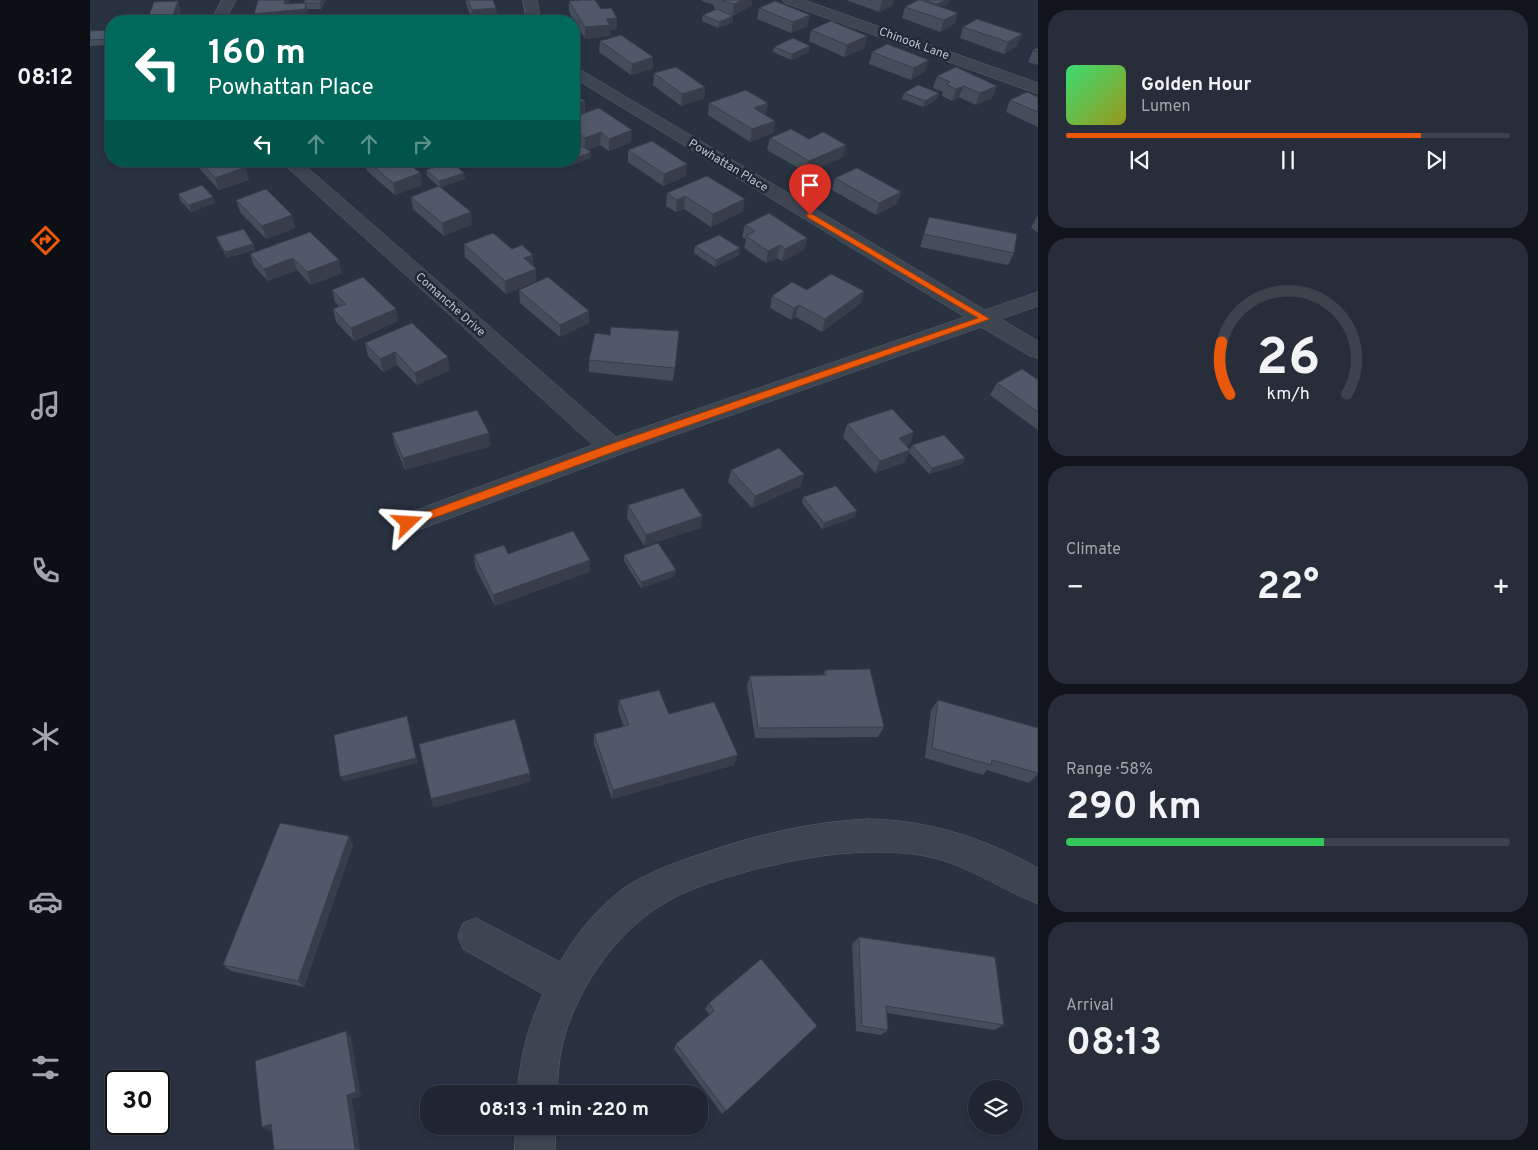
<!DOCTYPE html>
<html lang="en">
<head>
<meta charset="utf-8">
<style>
	:root { --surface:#1f2631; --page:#272e39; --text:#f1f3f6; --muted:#a1a5ab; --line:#3c434d; --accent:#ea580c }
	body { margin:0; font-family:Overpass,sans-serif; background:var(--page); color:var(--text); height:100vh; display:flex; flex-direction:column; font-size:19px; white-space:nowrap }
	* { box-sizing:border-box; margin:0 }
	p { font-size:16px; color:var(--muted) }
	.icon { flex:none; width:28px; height:28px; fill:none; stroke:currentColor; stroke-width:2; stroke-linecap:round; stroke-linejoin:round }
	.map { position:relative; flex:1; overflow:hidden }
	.panel { display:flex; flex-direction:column; gap:10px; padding:10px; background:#11151b; width:500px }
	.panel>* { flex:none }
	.banner { position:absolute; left:15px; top:15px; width:475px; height:152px; border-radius:20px; box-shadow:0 2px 8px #0003,0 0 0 1px var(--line); background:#00695c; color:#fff; overflow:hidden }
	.buttons { position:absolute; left:878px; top:1080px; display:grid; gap:10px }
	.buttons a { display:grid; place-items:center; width:55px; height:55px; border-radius:50%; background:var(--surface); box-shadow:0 2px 8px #0003,0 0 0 1px var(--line); font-size:25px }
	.speed { position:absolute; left:15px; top:1070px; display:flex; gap:10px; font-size:25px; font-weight:700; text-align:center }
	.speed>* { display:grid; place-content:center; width:65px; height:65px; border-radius:50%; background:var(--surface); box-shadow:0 2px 8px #0003,0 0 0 1px var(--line); line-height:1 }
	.speed .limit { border:2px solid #111; border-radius:8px; background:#fff; color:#111 }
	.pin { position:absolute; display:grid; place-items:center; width:42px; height:42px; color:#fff; margin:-51px -21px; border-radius:50% 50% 50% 0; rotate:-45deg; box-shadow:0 0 5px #0007 }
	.pin .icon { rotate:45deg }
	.me { position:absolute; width:55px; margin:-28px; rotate:70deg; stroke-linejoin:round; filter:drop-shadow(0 0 4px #0008) }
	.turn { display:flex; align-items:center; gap:18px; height:105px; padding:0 20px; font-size:22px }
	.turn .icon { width:65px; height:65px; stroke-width:2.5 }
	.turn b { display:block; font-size:35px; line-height:42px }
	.lanes { display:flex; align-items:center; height:48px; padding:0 20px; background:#0003; justify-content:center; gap:25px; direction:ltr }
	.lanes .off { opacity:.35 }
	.big { font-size:38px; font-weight:700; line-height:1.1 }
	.panel .tile { flex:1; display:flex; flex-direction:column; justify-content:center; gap:8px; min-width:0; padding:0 18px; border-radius:20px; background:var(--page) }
	.panel .dial { align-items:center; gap:0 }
	.dial svg { height:130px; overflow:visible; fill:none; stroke:var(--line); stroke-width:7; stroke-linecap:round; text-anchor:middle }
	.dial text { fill:var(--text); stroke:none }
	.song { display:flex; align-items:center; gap:15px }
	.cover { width:60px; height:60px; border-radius:8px; background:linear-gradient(135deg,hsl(140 70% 55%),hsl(60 70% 35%)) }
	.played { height:5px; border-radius:2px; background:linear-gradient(90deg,var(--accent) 80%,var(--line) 80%) }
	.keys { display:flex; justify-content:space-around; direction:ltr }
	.heat { display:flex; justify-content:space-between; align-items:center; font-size:28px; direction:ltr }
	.charge { height:8px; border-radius:4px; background:linear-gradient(90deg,#34c759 58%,var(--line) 0) }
	.trip { position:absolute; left:330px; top:1085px; width:288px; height:50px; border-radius:20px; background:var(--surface); box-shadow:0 2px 8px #0003,0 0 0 1px var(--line); font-weight:700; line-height:50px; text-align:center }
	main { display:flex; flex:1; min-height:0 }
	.tab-bar { display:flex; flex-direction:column; width:90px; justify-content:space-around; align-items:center; background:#0c0f14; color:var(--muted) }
	.tab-bar .icon { width:35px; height:35px }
	.tab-bar .selected { color:var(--accent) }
	.tab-bar b { font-size:22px; color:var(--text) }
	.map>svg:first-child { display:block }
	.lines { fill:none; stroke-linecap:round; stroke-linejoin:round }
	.minor-casing { stroke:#58606b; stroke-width:1 }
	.minor { fill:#3d4551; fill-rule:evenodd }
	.wall { fill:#444d5a }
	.shaded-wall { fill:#373e4a }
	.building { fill:#4f5969; stroke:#373e4a }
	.route { fill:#ea580c; stroke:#983908 }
	.labels { text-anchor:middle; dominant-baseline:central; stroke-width:5; stroke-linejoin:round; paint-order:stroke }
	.far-street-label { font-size:12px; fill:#bac0cb; stroke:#212936 }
</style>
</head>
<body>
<main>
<nav class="tab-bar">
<b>08:12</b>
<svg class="icon selected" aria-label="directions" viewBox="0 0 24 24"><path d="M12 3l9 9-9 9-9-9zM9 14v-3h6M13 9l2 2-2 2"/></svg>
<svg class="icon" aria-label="music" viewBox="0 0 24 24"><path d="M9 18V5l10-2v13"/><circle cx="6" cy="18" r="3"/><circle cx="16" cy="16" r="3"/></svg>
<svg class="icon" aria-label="phone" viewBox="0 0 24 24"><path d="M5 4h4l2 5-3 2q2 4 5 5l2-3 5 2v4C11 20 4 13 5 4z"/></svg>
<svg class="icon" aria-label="climate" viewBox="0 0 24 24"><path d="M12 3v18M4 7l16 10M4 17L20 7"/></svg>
<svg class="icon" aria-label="car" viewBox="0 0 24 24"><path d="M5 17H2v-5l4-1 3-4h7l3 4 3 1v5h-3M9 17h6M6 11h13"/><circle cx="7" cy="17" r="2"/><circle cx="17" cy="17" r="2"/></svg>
<svg class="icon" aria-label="filters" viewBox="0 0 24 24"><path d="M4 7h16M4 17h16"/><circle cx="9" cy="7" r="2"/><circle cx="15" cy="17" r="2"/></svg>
</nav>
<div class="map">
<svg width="948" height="1150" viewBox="0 0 948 1150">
	<rect width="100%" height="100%" fill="#293241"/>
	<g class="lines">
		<g class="minor-casing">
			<path id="minor" d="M 132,0 L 146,0 L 135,21 L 121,21 Z
				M 433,0 L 447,0 L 451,21 L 437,21 Z
				M 693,0 L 714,0 L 948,83 L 948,94 L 695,3 Z
				M 484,66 L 895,310 L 948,292 L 948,306 L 911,319 L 948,341 L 948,358 L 940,356 L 891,327 L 531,454 L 328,530 L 319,533 L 310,530 L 306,523 L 310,516 L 503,445 L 190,161 L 210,161 L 526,437 L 875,317 L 484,78 Z
				M 778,819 C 839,820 894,838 948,868 L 948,904 C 908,888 874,862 830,855 C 781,848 731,854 684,865 C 655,871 604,886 580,900 C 529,928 490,983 474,1038 C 469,1056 468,1075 467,1094 L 427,1094 C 430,1058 438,1026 453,994 L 373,949 L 368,936 L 373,923 L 386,918 L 470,962 C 486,934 508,907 534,888 C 558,872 584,863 611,854 C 665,835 720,822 778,819 Z
				M 426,1126 L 466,1126 L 465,1150 L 425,1150 Z"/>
		</g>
		<use href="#minor" class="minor"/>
	</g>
	<path class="wall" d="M 215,0 L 236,0 L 231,9 L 217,9 L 218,14 L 217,21 L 166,21 L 199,4 L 214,3 Z
		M 376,0 L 403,0 L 406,8 L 407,19 L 382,21 L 376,3 Z
		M 612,0 L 662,0 L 662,5 L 643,16 L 643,22 L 628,28 L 612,21 L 613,15 L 626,10 L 624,9 L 624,5 L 612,1 Z
		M 756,0 L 804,0 L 803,5 L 789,12 Z
		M 828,0 L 859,0 L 857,5 L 851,7 L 868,13 L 864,24 L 850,32 L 812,18 L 815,7 Z
		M 479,1 L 511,9 L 527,29 L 520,30 L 519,36 L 495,39 L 479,12 Z
		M 669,8 L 720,15 L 717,26 L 701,33 L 667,19 Z
		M 873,27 L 932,34 L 927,46 L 914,54 L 870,38 Z
		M 21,30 L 21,45 L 0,46 L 0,31 Z
		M 721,30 L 777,36 L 774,48 L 754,57 L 719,41 Z
		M 510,41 L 563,57 L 563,69 L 541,75 L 509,52 Z
		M 684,47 L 719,52 L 701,60 L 683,52 Z
		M 948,47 L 948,65 L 938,62 L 943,50 Z
		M 782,52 L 835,71 L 821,80 L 779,64 Z
		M 866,67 L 902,98 L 886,105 L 869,97 L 862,101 L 852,96 L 853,92 L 843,88 L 847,76 Z
		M 564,73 L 615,87 L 614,98 L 591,106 L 563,85 Z
		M 814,93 L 849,93 L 847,99 L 833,107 L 812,99 Z
		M 484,94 L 495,113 L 541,142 L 519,151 L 510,145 L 497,150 L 501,152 L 500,158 L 480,166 L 472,161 L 484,161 Z
		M 948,97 L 948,127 L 916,112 L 920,100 Z
		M 619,103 L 676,115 L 685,121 L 683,133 L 660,142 L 618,115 Z
		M 680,138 L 753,157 L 717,173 L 677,150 Z
		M 538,150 L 596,176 L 573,186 L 538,162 Z
		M 105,161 L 150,161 L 159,180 L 129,190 L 107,166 Z
		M 275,161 L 316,161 L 330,173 L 332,185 L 305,195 L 277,171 Z
		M 336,170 L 374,173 L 375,179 L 350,187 L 382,224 L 354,236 L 323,209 L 321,197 L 348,186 L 337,176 Z
		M 617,176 L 653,211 L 621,227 L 594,209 L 586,212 L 576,206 L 577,193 Z
		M 745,178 L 811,192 L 807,204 L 786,215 L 742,190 Z
		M 88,194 L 125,203 L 101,212 L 90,200 Z
		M 146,200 L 205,228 L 176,239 L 150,212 Z
		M 948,215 L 948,233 L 941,228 L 947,216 Z
		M 839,217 L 924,253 L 918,265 L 830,247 Z
		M 655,225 L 717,238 L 714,250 L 692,261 L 687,258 L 676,263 L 654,248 L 656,239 L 652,237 Z
		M 220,232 L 252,273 L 221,285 L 207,270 L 178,281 L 164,266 L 160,254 Z
		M 126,237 L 163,244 L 165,250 L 137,258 L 129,244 Z
		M 374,244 L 422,249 L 443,266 L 446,281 L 416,294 L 375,257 Z
		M 605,246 L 649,255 L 625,267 L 604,253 Z
		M 242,290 L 306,309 L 308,321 L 264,341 L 246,322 L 243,309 L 249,306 L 245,302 Z
		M 429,290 L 499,311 L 499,323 L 470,337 L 430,303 Z
		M 717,290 L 771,303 L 732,332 L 706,317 L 701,320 L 680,308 L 682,296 Z
		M 275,343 L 360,370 L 327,385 L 307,365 L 293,372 L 278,356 Z
		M 499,360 L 585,368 L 583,381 L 499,372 Z
		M 948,380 L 948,430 L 900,395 L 907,383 Z
		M 757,424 L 824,432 L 819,445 L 816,446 L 820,449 L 822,445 L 875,458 L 872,464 L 839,474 L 819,452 L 815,462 L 785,473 L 753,437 Z
		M 302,433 L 401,446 L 315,470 L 305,446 Z
		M 641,470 L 714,474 L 711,486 L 662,508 L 638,482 Z
		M 713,497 L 765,517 L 732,529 L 712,503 Z
		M 538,505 L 612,516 L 610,528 L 554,546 L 537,518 Z
		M 418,554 L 500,560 L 499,572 L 405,606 L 385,567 L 384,555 Z
		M 534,555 L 585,576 L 551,588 L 534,561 Z
		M 735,670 L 794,727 L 788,737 L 665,738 L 657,686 L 660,676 L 733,675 Z
		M 529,700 L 579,714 L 644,765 L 522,799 L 504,744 L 504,734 L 534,727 L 528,710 Z
		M 848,700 L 948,774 L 939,783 L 897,770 L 893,775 L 835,758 L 841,710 Z
		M 259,836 L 263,845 L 214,987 L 141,971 L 133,965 Z
		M 769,937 L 914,1025 L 904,1030 L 797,1013 L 798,1030 L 791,1035 L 766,1031 L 762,944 Z
		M 619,1003 L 727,1026 L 632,1114 L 584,1049 L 586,1044 L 620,1015 L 615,1009 Z"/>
	<path class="shaded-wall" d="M 195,0 L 199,0 L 199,3 L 198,11 L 216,3 L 218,14 L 217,21 L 166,21 L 164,14 L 194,4 Z
		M 232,0 L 236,0 L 231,9 L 230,3 Z
		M 652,0 L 662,0 L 662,5 L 643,16 L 644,4 Z
		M 793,0 L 804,0 L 803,5 L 789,12 L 792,1 Z
		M 857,0 L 859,0 L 857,5 L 844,10 L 846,4 Z
		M 88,1 L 91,12 L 88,21 L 81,21 Z
		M 406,8 L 407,19 L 383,21 L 382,10 Z
		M 868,13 L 864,24 L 850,32 L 854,20 Z
		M 720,15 L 717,26 L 701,33 L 703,22 Z
		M 643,16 L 643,22 L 628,28 L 629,22 Z
		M 527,18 L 527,29 L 520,30 L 519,36 L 495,39 L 495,27 L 516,19 Z
		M 932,34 L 927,46 L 914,54 L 918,42 Z
		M 777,36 L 774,48 L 754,57 L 757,45 Z
		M 720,46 L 719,52 L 701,60 L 702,54 Z
		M 563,57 L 563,69 L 541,75 L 542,64 Z
		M 839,60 L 835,71 L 821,80 L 824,68 Z
		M 874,86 L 869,97 L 862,101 L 866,89 Z
		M 907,86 L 902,98 L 886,105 L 890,93 Z
		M 615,87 L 614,98 L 591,106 L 592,94 Z
		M 849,93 L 847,99 L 833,107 L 835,101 Z
		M 495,101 L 495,113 L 484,117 L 484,105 Z
		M 678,103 L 676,115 L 664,108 Z
		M 685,121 L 683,133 L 660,142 L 662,129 Z
		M 542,130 L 541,142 L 519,151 L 519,139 Z
		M 511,132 L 510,145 L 495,150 L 495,138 Z
		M 756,145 L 753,157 L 717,173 L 719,161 Z
		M 501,152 L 500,158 L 480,166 L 480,161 L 484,161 L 484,159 Z
		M 597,164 L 596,176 L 573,186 L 574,174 Z
		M 156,167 L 159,180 L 129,190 L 125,178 Z
		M 330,173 L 332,185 L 305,195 L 303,183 Z
		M 374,173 L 375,179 L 350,188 L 349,181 Z
		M 811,192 L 807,204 L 786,215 L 789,203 Z
		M 595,196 L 594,209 L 586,212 L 587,200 Z
		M 123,197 L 125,203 L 101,212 L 99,205 Z
		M 655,199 L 653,211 L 621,227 L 623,214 Z
		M 381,212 L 382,224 L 354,236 L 352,223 Z
		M 202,215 L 205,228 L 176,239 L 172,226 Z
		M 717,238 L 714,250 L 692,261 L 695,249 Z
		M 163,244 L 165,250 L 137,258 L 135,252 Z
		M 690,245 L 687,258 L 676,263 L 678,251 Z
		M 650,248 L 649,255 L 625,267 L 626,260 Z
		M 443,255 L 444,267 L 434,258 Z
		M 203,258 L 207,270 L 178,281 L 174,269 Z
		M 249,260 L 252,273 L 221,285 L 217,272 Z
		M 446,269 L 446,281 L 416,294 L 415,281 Z
		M 774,291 L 771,303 L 732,332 L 735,319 Z
		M 709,305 L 706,317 L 701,320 L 704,308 Z
		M 306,309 L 308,321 L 264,341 L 261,328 Z
		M 499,311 L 499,323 L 470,337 L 470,325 Z
		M 305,352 L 307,365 L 293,372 L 290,359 Z
		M 358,357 L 360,370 L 327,385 L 325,373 Z
		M 824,432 L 819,445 L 804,450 L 809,438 Z
		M 399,433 L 401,446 L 315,470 L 313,458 Z
		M 820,450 L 815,462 L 785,473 L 790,461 Z
		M 875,458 L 872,464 L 839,474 L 842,468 Z
		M 714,474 L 711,486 L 662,508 L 665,496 Z
		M 767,511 L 765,517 L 732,529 L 734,523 Z
		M 612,516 L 610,528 L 554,546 L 556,535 Z
		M 500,560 L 499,572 L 405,606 L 403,595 Z
		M 586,570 L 585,576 L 551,588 L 551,582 Z
		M 317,716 L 328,763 L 253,782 L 250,777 Z
		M 648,755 L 644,765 L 522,799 L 523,790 Z
		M 440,773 L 441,782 L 343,808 L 341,799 Z
		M 259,836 L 263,845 L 214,987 L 208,981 Z
		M 256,1031 L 261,1036 L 271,1096 L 262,1099 L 270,1150 L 265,1150 L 257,1095 Z
		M 181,1124 L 188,1128 L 179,1131 L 172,1127 Z"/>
	<path class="building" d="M 168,0 L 195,0 L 194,4 L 216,3 L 215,9 L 164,14 Z
		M 215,0 L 232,0 L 230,3 L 214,3 Z
		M 378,0 L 403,0 L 406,8 L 382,10 Z
		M 492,0 L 505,0 L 511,9 L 521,8 L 527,18 L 516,19 L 520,25 L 495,27 L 479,1 Z
		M 631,0 L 652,0 L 644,4 Z
		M 828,0 L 830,0 L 868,13 L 854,20 L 815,7 Z
		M 835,0 L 857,0 L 846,4 Z
		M 88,1 L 81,20 L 57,21 L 64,2 Z
		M 685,1 L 720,15 L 703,22 L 669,8 Z
		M 627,9 L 643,16 L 629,22 L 613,15 Z
		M 406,19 L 408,21 L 388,21 Z
		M 887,19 L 932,34 L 918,42 L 873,27 Z
		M 741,21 L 777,36 L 757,45 L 721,30 Z
		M 21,30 L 21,39 L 0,40 L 0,31 Z
		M 531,35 L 563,57 L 542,64 L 510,41 Z
		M 703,38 L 720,46 L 702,54 L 684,47 Z
		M 797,44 L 839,60 L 824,68 L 782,52 Z
		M 948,47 L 948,52 L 943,50 Z
		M 18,66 L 21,66 L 21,76 L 19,76 Z
		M 586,67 L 615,87 L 592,94 L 564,73 Z
		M 866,67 L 907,86 L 890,93 L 874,86 L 866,89 L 856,84 L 860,82 L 847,76 Z
		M 828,85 L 849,93 L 835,101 L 814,93 Z
		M 656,90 L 678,103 L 664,108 L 685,121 L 662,129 L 619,103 Z
		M 937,92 L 948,97 L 948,112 L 920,100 Z
		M 484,94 L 495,101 L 484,105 Z
		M 509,108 L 542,130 L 519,139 L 511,132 L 495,138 L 484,130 L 484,117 Z
		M 701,129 L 719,139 L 733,132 L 756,145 L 719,161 L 680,138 Z
		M 562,141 L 597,164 L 574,174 L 538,150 Z
		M 484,142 L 485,142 L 501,152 L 484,159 Z
		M 110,161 L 150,161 L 156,167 L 125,178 Z
		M 277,161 L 316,161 L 330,173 L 303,183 Z
		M 361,161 L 374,173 L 349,181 L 336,170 Z
		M 767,168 L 811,192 L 789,203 L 745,178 Z
		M 617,176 L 655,199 L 623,214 L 595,196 L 587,200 L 577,193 Z
		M 112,185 L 123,197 L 99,205 L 88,194 Z
		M 349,186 L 381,212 L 352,223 L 321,197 Z
		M 176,189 L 202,215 L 172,226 L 146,200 Z
		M 679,213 L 717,238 L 695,249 L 690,245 L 678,251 L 656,236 L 665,231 L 655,225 Z
		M 839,217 L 927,234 L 924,253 L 834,234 Z
		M 154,229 L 163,244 L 135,252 L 126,237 Z
		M 220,232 L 249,260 L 217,272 L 203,258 L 174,269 L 160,254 Z
		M 403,233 L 422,249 L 432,245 L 443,255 L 434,258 L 446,269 L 415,281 L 374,244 Z
		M 629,235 L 650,248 L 626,260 L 605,246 Z
		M 741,274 L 774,291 L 735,319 L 709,305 L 704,308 L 682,296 L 702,282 L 717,290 Z
		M 273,277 L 306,309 L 261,328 L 243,309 L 256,304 L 242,290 Z
		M 458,277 L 499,311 L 470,325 L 429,290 Z
		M 322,323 L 358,357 L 325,373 L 305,352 L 290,359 L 275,343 Z
		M 521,327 L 589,331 L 585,368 L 499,360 L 505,333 L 520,335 Z
		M 932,369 L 948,380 L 948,412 L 907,383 Z
		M 802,409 L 824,432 L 809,438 L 820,450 L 790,461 L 757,424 Z
		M 387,410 L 399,433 L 313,458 L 302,433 Z
		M 854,435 L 875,458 L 842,468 L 822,445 Z
		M 689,448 L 714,474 L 665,496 L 641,470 Z
		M 746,486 L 767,511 L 734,523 L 713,497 Z
		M 593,488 L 612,516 L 556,535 L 538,505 Z
		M 483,531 L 500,560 L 403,595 L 384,555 L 414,545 L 418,554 Z
		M 568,543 L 586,570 L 551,582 L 534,555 Z
		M 780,669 L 794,727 L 668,728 L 660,676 L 736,675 L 735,670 Z
		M 569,690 L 579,714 L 624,702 L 648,755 L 523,790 L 504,734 L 539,725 L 529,700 Z
		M 848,700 L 948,728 L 948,773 L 902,760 L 901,765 L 842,748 Z
		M 317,716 L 326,758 L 250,777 L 244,735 Z
		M 425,719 L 440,773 L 341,799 L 329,744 Z
		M 190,823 L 259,836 L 208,981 L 133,965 Z
		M 769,937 L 905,957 L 914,1025 L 796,1006 L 798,1030 L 772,1026 Z
		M 671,959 L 727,1026 L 636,1111 L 586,1044 L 624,1011 L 619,1003 Z
		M 256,1031 L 266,1092 L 257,1095 L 265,1150 L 184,1150 L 181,1124 L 172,1127 L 165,1061 Z"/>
	<path class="route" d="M 717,214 L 722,214 L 900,319 L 526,451 L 322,526 L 315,526 L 315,520 L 518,445 L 888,318 L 717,217 Z"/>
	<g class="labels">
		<g class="far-street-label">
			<text transform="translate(824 44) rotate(20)">Chinook Lane</text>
			<text transform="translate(638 166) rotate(31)">Powhattan Place</text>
			<text transform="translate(360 305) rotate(42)">Comanche Drive</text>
		</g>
	</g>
</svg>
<div class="buttons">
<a><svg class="icon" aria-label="layers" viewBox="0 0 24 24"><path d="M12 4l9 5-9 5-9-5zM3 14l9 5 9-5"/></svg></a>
</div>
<div class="speed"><div class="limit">30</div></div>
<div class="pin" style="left:720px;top:215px;background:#d93025"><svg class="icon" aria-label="arrive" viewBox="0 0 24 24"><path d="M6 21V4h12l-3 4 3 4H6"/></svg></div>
<svg class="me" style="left:318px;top:523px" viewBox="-20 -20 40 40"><path d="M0-17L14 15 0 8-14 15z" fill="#ea580c" stroke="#fff" stroke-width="4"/></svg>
<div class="trip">08:13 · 1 min · 220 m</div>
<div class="banner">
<div class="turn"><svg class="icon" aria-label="left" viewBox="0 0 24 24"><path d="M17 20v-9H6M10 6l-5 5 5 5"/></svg><div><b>160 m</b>Powhattan Place</div></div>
<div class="lanes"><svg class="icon" aria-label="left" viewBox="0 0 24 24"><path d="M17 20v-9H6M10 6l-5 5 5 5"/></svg><svg class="icon off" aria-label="ahead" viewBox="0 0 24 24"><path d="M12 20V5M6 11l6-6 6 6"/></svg><svg class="icon off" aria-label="ahead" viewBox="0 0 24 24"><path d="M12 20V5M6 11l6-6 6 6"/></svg><svg class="icon off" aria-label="right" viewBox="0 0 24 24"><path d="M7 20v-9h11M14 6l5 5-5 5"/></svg></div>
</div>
</div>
<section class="panel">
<div class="tile">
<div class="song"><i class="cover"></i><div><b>Golden Hour</b><p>Lumen</p></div></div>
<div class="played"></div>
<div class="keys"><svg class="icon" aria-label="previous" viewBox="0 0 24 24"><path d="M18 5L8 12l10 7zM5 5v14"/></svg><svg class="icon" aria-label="pause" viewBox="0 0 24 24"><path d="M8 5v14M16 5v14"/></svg><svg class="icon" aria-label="next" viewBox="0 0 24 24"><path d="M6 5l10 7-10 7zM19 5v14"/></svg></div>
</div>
<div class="tile dial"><svg viewBox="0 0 100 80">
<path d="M14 69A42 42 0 1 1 86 69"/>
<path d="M14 69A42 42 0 0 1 9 37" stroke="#ea580c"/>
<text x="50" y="56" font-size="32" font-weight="700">26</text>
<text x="50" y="72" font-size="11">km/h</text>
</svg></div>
<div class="tile"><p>Climate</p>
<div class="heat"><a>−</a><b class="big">22°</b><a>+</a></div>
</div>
<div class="tile"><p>Range · 58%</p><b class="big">290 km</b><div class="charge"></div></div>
<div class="tile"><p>Arrival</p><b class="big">08:13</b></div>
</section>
</main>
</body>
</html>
